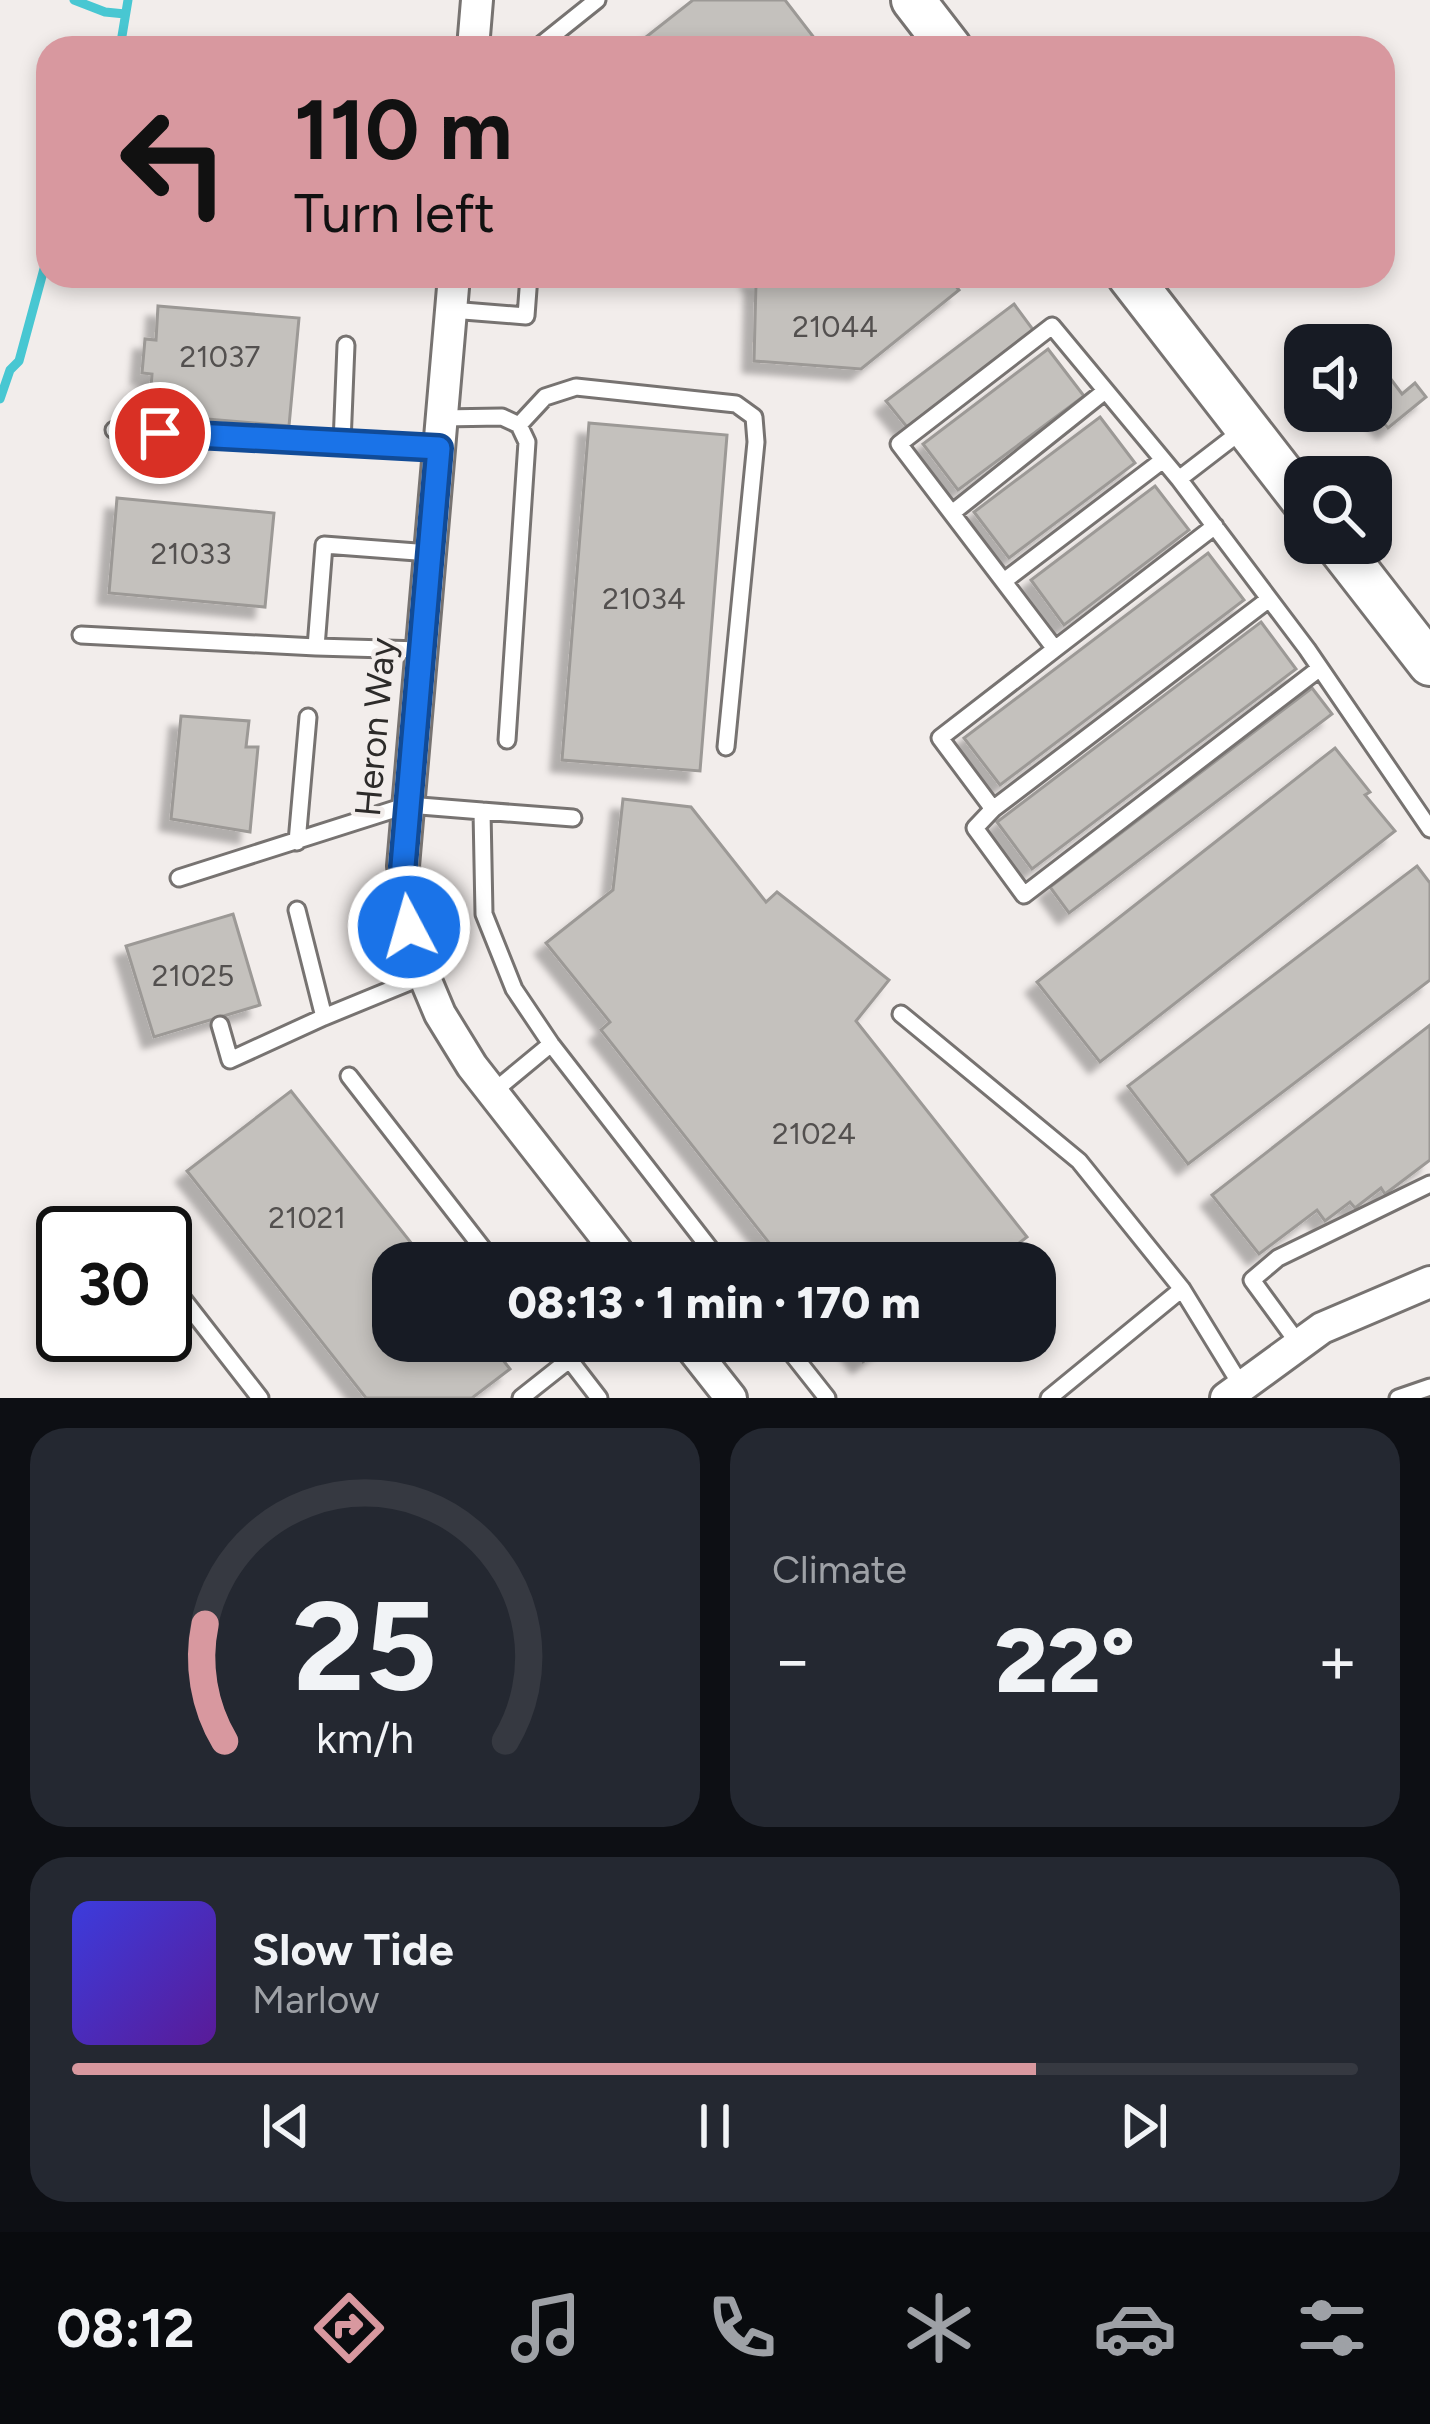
<!DOCTYPE html>
<html lang="en">
<head>
<meta charset="utf-8">
<style>
	:root { --surface:#171b24; --page:#242831; --text:#f1f3f6; --muted:#9ea1a6; --line:#363941; --accent:#d8989f }
	body { margin:0; font-family:Figtree,sans-serif; background:var(--page); color:var(--text); height:100vh; display:flex; flex-direction:column; font-size:45px; white-space:nowrap }
	* { box-sizing:border-box; margin:0 }
	p { font-size:39px; color:var(--muted) }
	.icon { flex:none; width:66px; height:66px; fill:none; stroke:currentColor; stroke-width:2; stroke-linecap:round; stroke-linejoin:round }
	.map { position:relative; height:1398px; overflow:hidden }
	.panel { display:flex; flex-direction:column; gap:30px; padding:30px; background:#0d0f14; flex:1 }
	.panel>* { flex:none }
	.top-card { position:absolute; left:36px; top:36px; width:1359px; height:252px; border-radius:36px; box-shadow:0 6px 18px #0003; background:#d8989f; color:#111; overflow:hidden }
	.controls { position:absolute; left:1284px; top:324px; display:grid; gap:24px }
	.controls a { display:grid; place-items:center; width:108px; height:108px; border-radius:24px; background:var(--surface); box-shadow:0 6px 18px #0003; font-size:60px }
	.speed { position:absolute; left:36px; top:1206px; display:flex; gap:24px; font-size:60px; font-weight:700; text-align:center }
	.speed>* { display:grid; place-content:center; width:156px; height:156px; border-radius:50%; background:var(--surface); box-shadow:0 6px 18px #0003; line-height:1 }
	.speed .limit { border:6px solid #111; border-radius:18px; background:#fff; color:#111 }
	.pin { position:absolute; display:grid; place-items:center; width:102px; height:102px; color:#fff; margin:-51px; border:6px solid #fff; border-radius:50%; box-shadow:0 3px 12px #0007 }
	.me { position:absolute; width:132px; margin:-66px; rotate:354deg; stroke-linejoin:round; filter:drop-shadow(0 0 9px #0008) }
	.turn { display:flex; align-items:center; gap:42px; height:252px; padding:0 60px; font-size:54px }
	.turn .icon { width:156px; height:156px; stroke-width:2.5 }
	.turn b { display:block; font-size:84px; line-height:102px }
	.big { font-size:90px; font-weight:800; line-height:1.1 }
	.panel .widget { flex:1; display:flex; flex-direction:column; justify-content:center; gap:18px; min-width:0; padding:0 42px; border-radius:36px; background:var(--page) }
	.panel .dial { align-items:center; gap:0 }
	.dial svg { height:312px; overflow:visible; fill:none; stroke:var(--line); stroke-width:7; stroke-linecap:round; text-anchor:middle }
	.dial text { fill:var(--text); stroke:none }
	.song { display:flex; align-items:center; gap:36px }
	.cover { width:144px; height:144px; border-radius:18px; background:linear-gradient(135deg,hsl(240 70% 55%),hsl(270 70% 35%)) }
	.played { height:12px; border-radius:6px; background:linear-gradient(90deg,var(--accent) 75%,var(--line) 75%) }
	.keys { display:flex; justify-content:space-around; direction:ltr }
	.heat { display:flex; justify-content:space-between; align-items:center; font-size:66px; direction:ltr }
	.panel .tiles { flex:1; display:grid; gap:30px; grid-template-columns:1fr 1fr }
	.widget:last-child { grid-column:span 2 }
	.trip { position:absolute; left:372px; top:1242px; width:684px; height:120px; border-radius:36px; background:var(--surface); box-shadow:0 6px 18px #0003; font-weight:800; line-height:120px; text-align:center }
	.dock { display:flex; height:192px; justify-content:space-around; align-items:center; background:#090b0e; color:var(--muted) }
	.dock .icon { width:84px; height:84px }
	.dock .selected { color:var(--accent) }
	.dock b { font-size:54px; color:var(--text) }
	.map>svg:first-child { display:block }
	.lines { fill:none; stroke-linecap:round; stroke-linejoin:round }
	.stream { stroke:#48c7d2; stroke-width:9 }
	.building { fill:#c4c1bd; stroke:#9c9996; stroke-width:3; filter:url(#shadow) }
	.lane-casing { stroke:#777371; stroke-width:21 }
	.street-casing { stroke:#777371; stroke-width:36 }
	.secondary-casing { stroke:#777371; stroke-width:48 }
	.lane { stroke:#fff; stroke-width:15 }
	.street { stroke:#fff; stroke-width:30 }
	.secondary { stroke:#fff; stroke-width:42 }
	.route-casing { stroke:#114b97; stroke-width:30 }
	.route { stroke:#1a73e8; stroke-width:21 }
	.labels { text-anchor:middle; dominant-baseline:central; stroke-width:9; stroke-linejoin:round; paint-order:stroke }
	.number-label { font-size:30px; fill:#53504f }
	.street-label { font-size:36px; fill:#2d2b2a; stroke:#f2edeb }
</style>
</head>
<body>
<div class="map">
<svg width="1430" height="1398" viewBox="0 0 1430 1398">
	<defs>
		<filter id="shadow"><feDropShadow dx="-11" dy="11" stdDeviation="3" flood-color="#0004"/></filter>
	</defs>
	<rect width="100%" height="100%" fill="#f2edeb"/>
	<g class="lines">
		<path class="stream" d="M 74,0 L 105,12 L 125,14
			M 120,48 L 128,0
			M 0,399 L 10,370 L 19,361 L 48,254"/>
	</g>
	<path class="building" d="M 693,0 L 785,0 L 822,48 L 632,48 Z
		M 752,276 L 948,276 L 959,290 L 861,369 L 754,361 L 756,282 Z
		M 1014,304 L 1034,331 L 907,427 L 886,401 Z
		M 158,306 L 299,318 L 289,426 L 149,414 L 152,374 L 142,373 L 145,339 L 156,340 Z
		M 1048,349 L 1084,396 L 958,490 L 923,444 Z
		M 1384,370 L 1402,394 L 1415,383 L 1426,397 L 1388,428 L 1371,408 L 1371,381 Z
		M 1100,417 L 1135,463 L 1009,558 L 974,512 Z
		M 589,423 L 727,435 L 700,771 L 562,760 Z
		M 1155,486 L 1189,530 L 1064,625 L 1031,580 Z
		M 117,498 L 274,513 L 265,607 L 109,593 Z
		M 1208,553 L 1244,600 L 1000,785 L 964,738 Z
		M 1261,622 L 1296,669 L 1032,869 L 997,822 Z
		M 1312,688 L 1332,714 L 1069,913 L 1050,887 Z
		M 181,716 L 249,721 L 246,747 L 258,747 L 250,832 L 171,819 Z
		M 1335,748 L 1370,792 L 1365,795 L 1395,831 L 1100,1062 L 1037,982 Z
		M 623,799 L 691,807 L 766,902 L 777,892 L 889,980 L 856,1021 L 1027,1237 L 993,1263 L 785,1263 L 601,1030 L 610,1022 L 546,943 L 613,890 Z
		M 1417,866 L 1430,883 L 1430,980 L 1188,1164 L 1128,1086 Z
		M 233,914 L 260,1005 L 154,1037 L 126,946 Z
		M 1430,1025 L 1430,1160 L 1385,1194 L 1381,1188 L 1355,1208 L 1350,1202 L 1325,1221 L 1317,1210 L 1259,1254 L 1212,1195 Z
		M 291,1091 L 427,1263 L 393,1263 L 393,1341 L 488,1341 L 510,1369 L 472,1398 L 366,1398 L 187,1171 Z
		M 847,1341 L 890,1341 L 863,1362 Z"/>
	<g class="lines">
		<g class="lane-casing">
			<path id="lane" d="M 537,48 L 597,0
				M 451,310 L 526,316 L 529,276
				M 441,418 L 502,417 L 519,425 L 527,442 L 507,740
				M 519,425 L 545,397 L 576,387 L 736,404 L 754,417 L 756,442 L 726,747
				M 1244,429 L 1179,479 L 1307,649 L 1430,829
				M 114,430 L 439,448
				M 342,443 L 346,345
				M 1179,479 L 1052,326 L 899,444 L 1055,649 L 940,738 L 993,809 L 975,828 L 1024,895 L 1320,668
				M 952,513 L 1105,391
				M 1004,581 L 1163,460
				M 81,635 L 316,647
				M 1055,649 L 1215,526
				M 421,650 L 316,647 L 324,545 L 430,553
				M 993,809 L 1269,599
				M 482,811 L 573,818
				M 297,842 L 308,717
				M 179,878 L 408,805 L 482,811 L 484,914 L 514,989 L 551,1044
				M 297,910 L 324,1017 L 424,976
				M 901,1014 L 1079,1161 L 1182,1289
				M 220,1025 L 230,1060 L 324,1017
				M 349,1076 L 494,1263
				M 493,1092 L 551,1044 L 721,1263
				M 165,1276 L 260,1398
				M 555,1341 L 599,1398
				M 782,1341 L 827,1398
				M 1298,1343 L 1252,1280 L 1278,1258 L 1430,1184
				M 521,1398 L 593,1341
				M 1049,1398 L 1182,1289 L 1244,1390
				M 1398,1398 L 1430,1387"/>
		</g>
		<g class="street-casing">
			<path id="street" d="M 473,48 L 477,0
				M 454,276 L 403,866 L 416,957 L 440,1014 L 472,1066 L 626,1263
				M 686,1341 L 731,1398
				M 1226,1398 L 1322,1328 L 1430,1282"/>
		</g>
		<g class="secondary-casing">
			<path id="secondary" d="M 913,0 L 950,48
				M 1129,276 L 1305,503
				M 1336,543 L 1430,664"/>
		</g>
		<use href="#lane" class="lane"/>
		<use href="#street" class="street"/>
		<use href="#secondary" class="secondary"/>
	</g>
	<g class="lines">
		<g class="route-casing">
			<path id="route" d="M 160,433 L 439,448 L 403,866 L 409,927"/>
		</g>
		<use href="#route" class="route"/>
	</g>
	<g class="labels">
		<g class="number-label">
			<text x="835" y="326">21044</text>
			<text x="220" y="356">21037</text>
			<text x="191" y="553">21033</text>
			<text x="644" y="598">21034</text>
			<text x="193" y="975">21025</text>
			<text x="814" y="1133">21024</text>
			<text x="307" y="1217">21021</text>
		</g>
		<g class="street-label">
			<text transform="translate(375 727) rotate(-85)">Heron Way</text>
		</g>
	</g>
</svg>
<div class="controls">
<a><svg class="icon" aria-label="sound" viewBox="0 0 24 24"><path d="M4 9h4l5-4v14l-5-4H4zM17 9q2 3 0 6"/></svg></a>
<a><svg class="icon" aria-label="search" viewBox="0 0 24 24"><circle cx="10" cy="10" r="6"/><path d="M15 15l6 6"/></svg></a>
</div>
<div class="speed"><div class="limit">30</div></div>
<div class="pin" style="left:160px;top:433px;background:#d93025"><svg class="icon" aria-label="arrive" viewBox="0 0 24 24"><path d="M6 21V4h12l-3 4 3 4H6"/></svg></div>
<svg class="me" style="left:409px;top:927px" viewBox="-20 -20 40 40"><circle r="17" fill="#1a73e8" stroke="#fff" stroke-width="3"/><path d="M0-11L8 9 0 5-8 9z" fill="#fff"/></svg>
<div class="trip">08:13 · 1 min · 170 m</div>
<div class="top-card">
<div class="turn"><svg class="icon" aria-label="left" viewBox="0 0 24 24"><path d="M17 20v-9H6M10 6l-5 5 5 5"/></svg><div><b>110 m</b>Turn left</div></div>
</div>
</div>
<section class="panel">
<div class="tiles">
<div class="widget dial"><svg viewBox="0 0 100 80">
<path d="M14 69A42 42 0 1 1 86 69"/>
<path d="M14 69A42 42 0 0 1 9 39" stroke="#d8989f"/>
<text x="50" y="56" font-size="32" font-weight="700">25</text>
<text x="50" y="72" font-size="11">km/h</text>
</svg></div>
<div class="widget"><p>Climate</p>
<div class="heat"><a>−</a><b class="big">22°</b><a>+</a></div>
</div>
<div class="widget">
<div class="song"><i class="cover"></i><div><b>Slow Tide</b><p>Marlow</p></div></div>
<div class="played"></div>
<div class="keys"><svg class="icon" aria-label="previous" viewBox="0 0 24 24"><path d="M18 5L8 12l10 7zM5 5v14"/></svg><svg class="icon" aria-label="pause" viewBox="0 0 24 24"><path d="M8 5v14M16 5v14"/></svg><svg class="icon" aria-label="next" viewBox="0 0 24 24"><path d="M6 5l10 7-10 7zM19 5v14"/></svg></div>
</div>
</div>
</section>
<nav class="dock">
<b>08:12</b>
<svg class="icon selected" aria-label="directions" viewBox="0 0 24 24"><path d="M12 3l9 9-9 9-9-9zM9 14v-3h6M13 9l2 2-2 2"/></svg>
<svg class="icon" aria-label="music" viewBox="0 0 24 24"><path d="M9 18V5l10-2v13"/><circle cx="6" cy="18" r="3"/><circle cx="16" cy="16" r="3"/></svg>
<svg class="icon" aria-label="phone" viewBox="0 0 24 24"><path d="M5 4h4l2 5-3 2q2 4 5 5l2-3 5 2v4C11 20 4 13 5 4z"/></svg>
<svg class="icon" aria-label="climate" viewBox="0 0 24 24"><path d="M12 3v18M4 7l16 10M4 17L20 7"/></svg>
<svg class="icon" aria-label="car" viewBox="0 0 24 24"><path d="M5 17H2v-5l4-1 3-4h7l3 4 3 1v5h-3M9 17h6M6 11h13"/><circle cx="7" cy="17" r="2"/><circle cx="17" cy="17" r="2"/></svg>
<svg class="icon" aria-label="filters" viewBox="0 0 24 24"><path d="M4 7h16M4 17h16"/><circle cx="9" cy="7" r="2"/><circle cx="15" cy="17" r="2"/></svg>
</nav>
</body>
</html>
